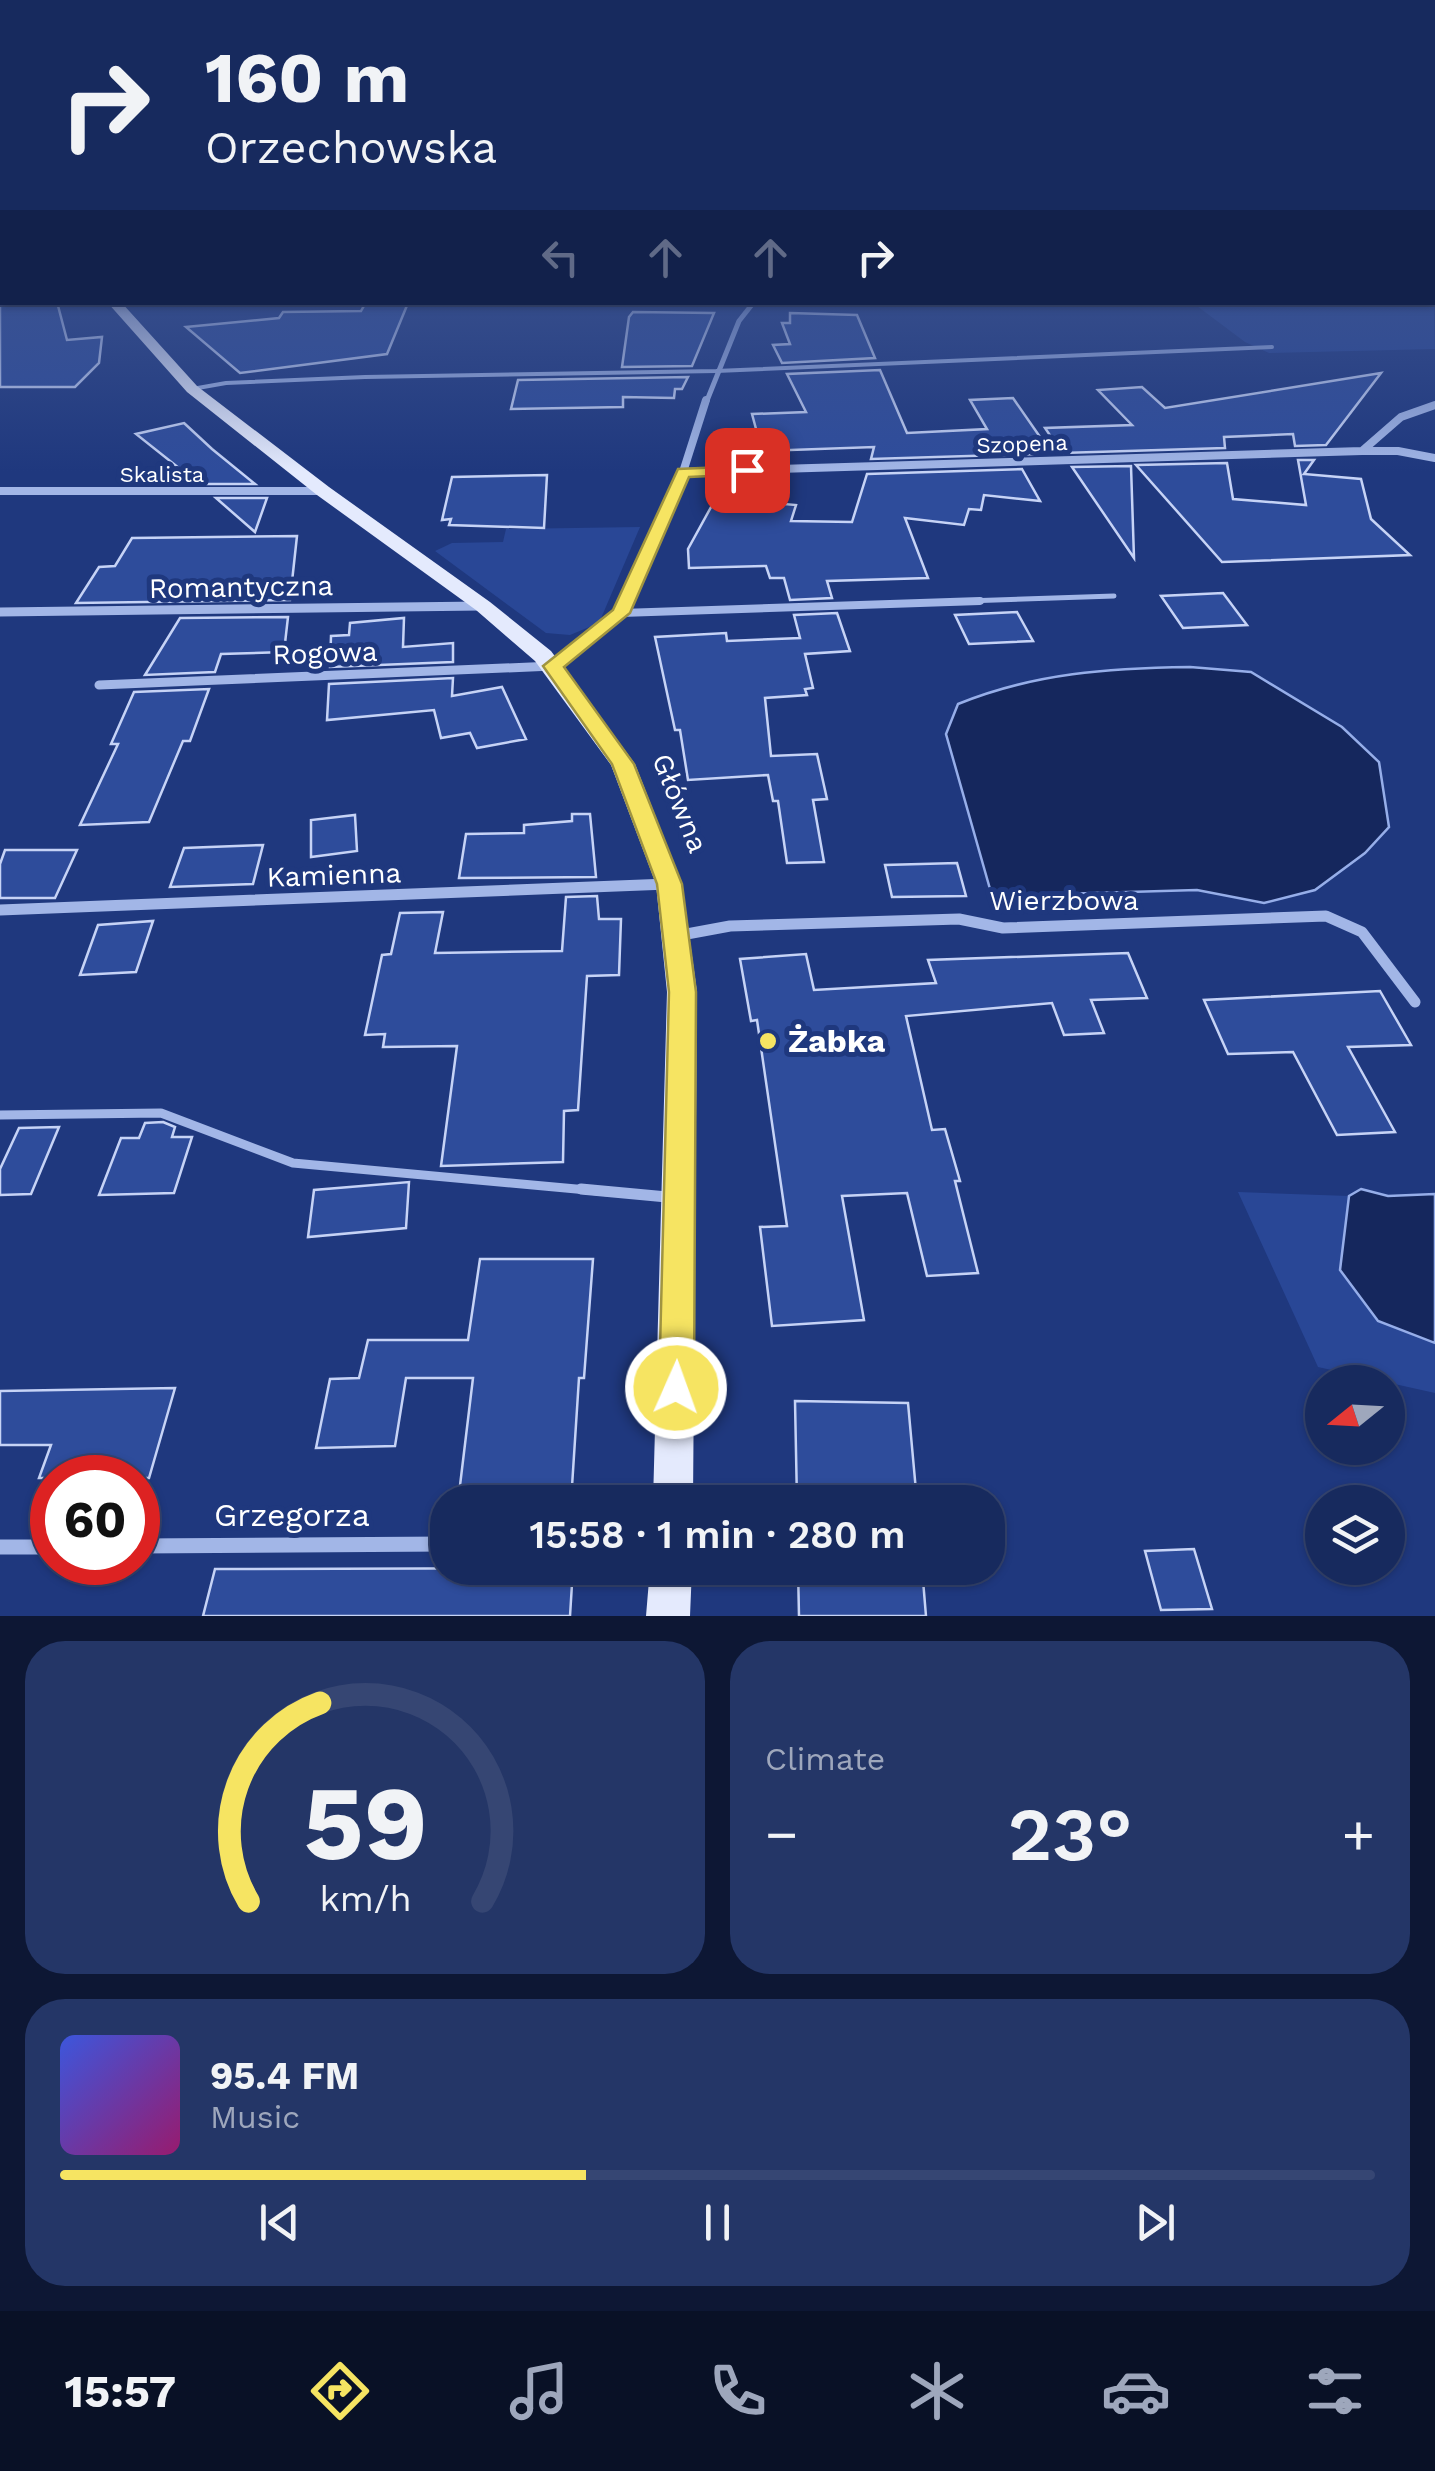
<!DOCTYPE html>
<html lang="en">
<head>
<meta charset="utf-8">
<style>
	:root { --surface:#172a5e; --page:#243667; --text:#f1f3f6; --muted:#9ea7bc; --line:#364673; --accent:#f6e462 }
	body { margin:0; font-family:"Work Sans",sans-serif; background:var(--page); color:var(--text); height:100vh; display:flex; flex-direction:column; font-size:38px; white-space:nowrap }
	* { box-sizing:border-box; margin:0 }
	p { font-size:32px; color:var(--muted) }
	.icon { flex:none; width:55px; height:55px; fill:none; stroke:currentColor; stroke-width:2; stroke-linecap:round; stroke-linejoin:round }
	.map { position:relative; height:1616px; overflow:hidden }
	.sheet { display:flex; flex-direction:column; gap:25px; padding:25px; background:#0d1734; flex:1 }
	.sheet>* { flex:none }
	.hud { position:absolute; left:0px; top:0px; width:1435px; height:305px; box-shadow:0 2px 8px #0004,0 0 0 2px var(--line); background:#172a5e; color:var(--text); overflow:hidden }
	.needle { width:65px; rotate:252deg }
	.fabs { position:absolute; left:1305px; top:1365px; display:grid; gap:20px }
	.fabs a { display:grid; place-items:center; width:100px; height:100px; border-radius:50%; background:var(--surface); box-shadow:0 2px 8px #0004,0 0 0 2px var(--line); font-size:50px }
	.speed { position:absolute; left:30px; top:1455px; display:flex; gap:20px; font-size:50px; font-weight:700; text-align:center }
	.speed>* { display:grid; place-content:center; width:130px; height:130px; border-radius:50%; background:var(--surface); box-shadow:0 2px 8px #0004,0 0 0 2px var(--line); line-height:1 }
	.speed .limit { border:15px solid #d22; background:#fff; color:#111 }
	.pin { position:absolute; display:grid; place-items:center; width:85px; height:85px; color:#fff; margin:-42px; border-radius:20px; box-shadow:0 5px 15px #0006 }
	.me { position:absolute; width:110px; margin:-55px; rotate:2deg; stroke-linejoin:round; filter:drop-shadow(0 0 8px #0008) }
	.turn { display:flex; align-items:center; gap:35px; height:210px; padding:0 40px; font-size:45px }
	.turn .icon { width:130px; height:130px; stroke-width:2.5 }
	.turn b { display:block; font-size:70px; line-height:85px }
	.lanes { display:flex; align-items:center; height:95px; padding:0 40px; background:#0003; justify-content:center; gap:50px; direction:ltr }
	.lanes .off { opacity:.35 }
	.big { font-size:75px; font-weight:600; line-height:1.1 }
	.sheet .card { flex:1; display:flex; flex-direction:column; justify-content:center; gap:15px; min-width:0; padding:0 35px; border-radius:40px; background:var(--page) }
	.sheet .dial { align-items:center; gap:0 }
	.dial svg { height:260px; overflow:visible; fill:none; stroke:var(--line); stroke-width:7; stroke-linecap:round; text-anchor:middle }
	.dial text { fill:var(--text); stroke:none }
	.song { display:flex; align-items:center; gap:30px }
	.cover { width:120px; height:120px; border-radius:15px; background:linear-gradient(135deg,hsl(230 70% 55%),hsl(320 70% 35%)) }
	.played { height:10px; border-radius:5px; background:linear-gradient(90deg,var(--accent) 40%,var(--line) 40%) }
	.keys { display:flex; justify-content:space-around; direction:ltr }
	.heat { display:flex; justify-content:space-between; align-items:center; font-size:55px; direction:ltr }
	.sheet .tiles { flex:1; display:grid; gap:25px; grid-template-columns:1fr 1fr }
	.card:last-child { grid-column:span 2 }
	.trip { position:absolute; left:430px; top:1485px; width:575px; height:100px; border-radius:40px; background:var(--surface); box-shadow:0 2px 8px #0004,0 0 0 2px var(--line); font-weight:600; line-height:100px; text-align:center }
	.menu { display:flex; height:160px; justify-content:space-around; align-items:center; background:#091126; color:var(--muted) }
	.menu .icon { width:70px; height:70px }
	.menu .active { color:var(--accent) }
	.menu b { font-size:45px; color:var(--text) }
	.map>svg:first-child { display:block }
	.green { fill:#294796 }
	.water { fill:#15275d; stroke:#96aee9; stroke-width:2.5 }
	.building { fill:#2e4c9b; stroke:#c6d3f6; stroke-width:2.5 }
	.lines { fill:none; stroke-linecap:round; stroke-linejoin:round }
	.lane-far4 { stroke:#a2b6e7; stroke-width:4 }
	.lane-far3 { stroke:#a2b6e7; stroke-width:5 }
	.lane-far2 { stroke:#a2b6e7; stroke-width:8 }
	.lane-far1 { stroke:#a2b6e7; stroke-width:9 }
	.lane { stroke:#a2b6e7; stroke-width:11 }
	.street-far4 { stroke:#a2b6e7; stroke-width:5 }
	.street-far3 { stroke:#a2b6e7; stroke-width:8 }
	.street-far2 { stroke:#a2b6e7; stroke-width:9 }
	.street-far1 { stroke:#a2b6e7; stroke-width:11 }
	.street { stroke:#a2b6e7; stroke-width:15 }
	.primary { fill:#e4eafd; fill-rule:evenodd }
	.route { fill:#f6e462; stroke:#a09440; stroke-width:2.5 }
	.poi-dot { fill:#f6e462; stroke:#1f387e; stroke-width:4 }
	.labels { text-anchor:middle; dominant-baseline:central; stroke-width:10; stroke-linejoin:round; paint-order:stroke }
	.far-street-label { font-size:22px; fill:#fff; stroke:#1f387e }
	.street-label { font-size:28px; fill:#fff; stroke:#1f387e }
	.near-poi-label { font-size:32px; font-weight:bold; fill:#fff; stroke:#1f387e; text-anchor:start }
	.near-street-label { font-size:32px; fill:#fff; stroke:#1f387e }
</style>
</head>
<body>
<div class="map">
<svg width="1435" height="1616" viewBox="0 0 1435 1616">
	<rect width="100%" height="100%" fill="#1f387e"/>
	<path class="green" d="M 1432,246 L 1435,349 L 1269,353 L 1245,342 L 1193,303 L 1432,302 Z
		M 640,527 L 599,623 L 570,635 L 546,633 L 435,551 L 452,543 L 503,542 L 506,529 Z
		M 1238,1192 L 1349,1196 L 1340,1271 L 1378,1321 L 1435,1343 L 1435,1393 L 1318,1367 Z"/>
	<path class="water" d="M 1190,667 L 1251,672 L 1342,727 L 1379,762 L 1389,827 L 1365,853 L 1315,890 L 1264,903 L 1197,890 L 992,896 L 946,734 L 958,704 C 1034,673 1110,668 1190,667 Z
		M 1361,1189 L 1388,1196 L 1435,1194 L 1435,1343 L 1378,1321 L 1340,1270 L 1349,1196 Z"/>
	<path class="building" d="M 0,302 L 57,302 L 67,340 L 102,337 L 99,363 L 75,387 L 0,387 Z
		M 408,303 L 387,354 L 240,373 L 186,327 L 279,318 L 283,312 L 361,311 L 365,304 Z
		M 633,312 L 714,313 L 692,366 L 622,367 L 629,317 Z
		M 790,313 L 857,315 L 875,358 L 782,363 L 773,345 L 790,344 L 782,323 L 790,323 Z
		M 880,370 L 907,433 L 987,429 L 970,400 L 1013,398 L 1047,447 L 1037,454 L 871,459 L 874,447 L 762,451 L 752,414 L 806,412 L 787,374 Z
		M 1381,373 L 1326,445 L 1295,446 L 1293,434 L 1224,437 L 1225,448 L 1062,453 L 1045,428 L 1132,425 L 1098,390 L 1142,387 L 1165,408 Z
		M 688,377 L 682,389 L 675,389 L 674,398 L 623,397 L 623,407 L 511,409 L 518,380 Z
		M 184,423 L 212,449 L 255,484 L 199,484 L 136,434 Z
		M 1298,460 L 1314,460 L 1304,474 L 1361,479 L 1371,519 L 1410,555 L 1222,562 L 1136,465 L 1227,463 L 1233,499 L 1306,505 Z
		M 1131,466 L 1134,558 L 1072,467 Z
		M 1022,469 L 1040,501 L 984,495 L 981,510 L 969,509 L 964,525 L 905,518 L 928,578 L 827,581 L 832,598 L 790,600 L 784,578 L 770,578 L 766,566 L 689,568 L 688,549 L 716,498 L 796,505 L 791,521 L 852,522 L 867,474 Z
		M 547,475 L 544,528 L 449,525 L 451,519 L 442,520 L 452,477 Z
		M 216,498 L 267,498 L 255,532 Z
		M 297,536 L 290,600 L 76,603 L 99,567 L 115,566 L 132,538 Z
		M 1223,593 L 1247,625 L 1183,628 L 1161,596 Z
		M 1017,612 L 1033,641 L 969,644 L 955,615 Z
		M 837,613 L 850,651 L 805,654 L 813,688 L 805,689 L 807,695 L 765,698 L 771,756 L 817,754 L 827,799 L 813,800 L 824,862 L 787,863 L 778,801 L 773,801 L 768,775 L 688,780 L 680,730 L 675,730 L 655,637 L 726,633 L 727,641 L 800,638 L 794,615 Z
		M 288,617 L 284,652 L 221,654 L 215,672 L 145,675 L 180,618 Z
		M 404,618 L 403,647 L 453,643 L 453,662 L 330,667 L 331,636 L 349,635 L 350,623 Z
		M 453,678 L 452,696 L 502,687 L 526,739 L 477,748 L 470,733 L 441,738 L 434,710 L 327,720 L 329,684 Z
		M 209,689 L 190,741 L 183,741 L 149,822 L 80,825 L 118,744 L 111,744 L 134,692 Z
		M 572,814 L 590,814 L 596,877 L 459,878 L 466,834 L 524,833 L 524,825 L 572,821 Z
		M 355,815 L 357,851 L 311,857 L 311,820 Z
		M 263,845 L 253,884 L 170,887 L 184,848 Z
		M 5,850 L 77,850 L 55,898 L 0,898 L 0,864 Z
		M 957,863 L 966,896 L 892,897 L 885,865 Z
		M 597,896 L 599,919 L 621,919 L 619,975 L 587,976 L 578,1110 L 564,1111 L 563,1162 L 441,1166 L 457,1046 L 383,1047 L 385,1034 L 365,1035 L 382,955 L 391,954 L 400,913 L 443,912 L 435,953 L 562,951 L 566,897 Z
		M 153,921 L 136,972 L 80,975 L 98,925 Z
		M 1128,953 L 1147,998 L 1091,1000 L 1104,1033 L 1064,1035 L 1052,1003 L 906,1016 L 932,1130 L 945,1129 L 960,1181 L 955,1181 L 978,1273 L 927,1276 L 907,1193 L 842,1196 L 864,1320 L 772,1326 L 760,1227 L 787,1226 L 757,1020 L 751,1021 L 740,959 L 806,954 L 814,990 L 936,983 L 928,960 Z
		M 1380,991 L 1411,1045 L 1348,1047 L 1395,1132 L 1337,1135 L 1293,1052 L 1228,1054 L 1204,1000 Z
		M 163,1122 L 175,1127 L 172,1137 L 192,1137 L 174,1193 L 99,1195 L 121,1138 L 139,1138 L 145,1123 Z
		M 59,1127 L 31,1194 L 0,1195 L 0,1169 L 19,1128 Z
		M 409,1182 L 406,1228 L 308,1237 L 314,1190 Z
		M 480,1259 L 593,1259 L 584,1378 L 579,1378 L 571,1502 L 458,1502 L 473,1378 L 406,1378 L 395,1446 L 316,1448 L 330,1379 L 359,1378 L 368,1340 L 468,1340 Z
		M 175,1388 L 149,1478 L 39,1478 L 51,1445 L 0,1445 L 0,1391 Z
		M 795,1401 L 908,1403 L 917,1502 L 797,1502 Z
		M 1194,1549 L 1212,1609 L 1161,1610 L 1145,1551 Z
		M 573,1568 L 570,1616 L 203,1616 L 215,1569 Z
		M 798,1568 L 922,1568 L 926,1616 L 799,1616 Z"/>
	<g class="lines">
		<path class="lane-far4" d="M 192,389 L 226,383 L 365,377 L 716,371 L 1272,347"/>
		<path class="lane-far3" d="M 907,603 L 1114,596"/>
		<path class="lane-far2" d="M 621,613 L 980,601"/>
		<path class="lane-far1" d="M 0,1115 L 161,1113 L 293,1163 L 609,1192"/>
		<path class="lane" d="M 581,1189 L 667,1197"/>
		<path class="street-far4" d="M 706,403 L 739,321 L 754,302"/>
		<path class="street-far3" d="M 1362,451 L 1398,451 L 1435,458
			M 683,472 L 1362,451 L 1401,417 L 1435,405
			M 0,491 L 322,491
			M 625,603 L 683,472 L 706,400"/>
		<path class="street-far2" d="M 0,612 L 482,606
			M 99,685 L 553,666 L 621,613 L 626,601"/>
		<path class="street-far1" d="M 0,910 L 668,884
			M 676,936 L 730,926 L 959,919 L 1003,928 L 1326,916 L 1362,932 L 1415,1002"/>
		<path class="street" d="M 138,1546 L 448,1544
			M 0,1547 L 52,1547"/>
		<path class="primary" d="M 107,302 L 121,302 L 197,386 L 329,487 L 490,602 L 551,651 L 635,764 L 682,884 L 697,992 L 693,1502 L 653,1502 L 667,992 L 656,884 L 611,765 L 535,661 L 476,610 L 317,495 L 187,392 Z
			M 650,1568 L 692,1568 L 690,1616 L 646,1616 Z"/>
	</g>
	<linearGradient id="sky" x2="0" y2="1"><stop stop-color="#111f45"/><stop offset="0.52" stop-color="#3c538f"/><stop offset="1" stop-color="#3c538f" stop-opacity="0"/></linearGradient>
	<rect width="1435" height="472" fill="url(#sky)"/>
	<path class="route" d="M 747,466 L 753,467 L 753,474 L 689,477 L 630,613 L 564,667 L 634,764 L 682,884 L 696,992 L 694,1388 L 689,1399 L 676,1404 L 664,1399 L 659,1388 L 669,992 L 657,884 L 612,764 L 543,666 L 613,610 L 678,469 Z"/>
	<circle class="poi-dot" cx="768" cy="1041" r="10"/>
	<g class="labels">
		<g class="far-street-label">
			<text transform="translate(1022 444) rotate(-2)">Szopena</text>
			<text x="162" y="474">Skalista</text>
		</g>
		<g class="street-label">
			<text transform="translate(241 587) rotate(-1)">Romantyczna</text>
			<text transform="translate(325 653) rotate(-2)">Rogowa</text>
			<text transform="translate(680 803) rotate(68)">Główna</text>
			<text transform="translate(334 875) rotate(-2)">Kamienna</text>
			<text x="1064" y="900">Wierzbowa</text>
		</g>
		<g class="near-poi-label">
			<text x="788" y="1041">Żabka</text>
		</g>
		<g class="near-street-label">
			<text x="292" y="1515">Grzegorza</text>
		</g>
	</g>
</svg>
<div class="fabs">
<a><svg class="needle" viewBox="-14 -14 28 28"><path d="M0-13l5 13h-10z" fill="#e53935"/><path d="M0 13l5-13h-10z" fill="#9ea7bc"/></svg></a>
<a><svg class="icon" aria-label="layers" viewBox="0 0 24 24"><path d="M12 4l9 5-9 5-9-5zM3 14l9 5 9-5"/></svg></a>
</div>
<div class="speed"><div class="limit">60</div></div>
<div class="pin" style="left:747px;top:470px;background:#d93025"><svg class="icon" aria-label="arrive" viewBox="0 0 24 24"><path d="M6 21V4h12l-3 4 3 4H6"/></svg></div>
<svg class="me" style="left:676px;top:1388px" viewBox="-20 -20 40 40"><circle r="17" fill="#f6e462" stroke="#fff" stroke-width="3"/><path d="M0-11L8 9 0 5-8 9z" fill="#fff"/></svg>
<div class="trip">15:58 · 1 min · 280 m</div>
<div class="hud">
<div class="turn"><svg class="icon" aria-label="right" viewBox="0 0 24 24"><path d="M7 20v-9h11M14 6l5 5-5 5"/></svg><div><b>160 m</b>Orzechowska</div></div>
<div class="lanes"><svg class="icon off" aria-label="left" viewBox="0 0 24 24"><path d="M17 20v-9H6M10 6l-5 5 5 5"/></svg><svg class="icon off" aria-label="ahead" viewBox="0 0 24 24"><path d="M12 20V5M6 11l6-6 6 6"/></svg><svg class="icon off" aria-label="ahead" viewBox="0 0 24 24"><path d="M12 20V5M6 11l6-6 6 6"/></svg><svg class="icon" aria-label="right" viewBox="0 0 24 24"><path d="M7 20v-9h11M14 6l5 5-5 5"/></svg></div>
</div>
</div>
<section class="sheet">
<div class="tiles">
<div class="card dial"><svg viewBox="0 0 100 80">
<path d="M14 69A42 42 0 1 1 86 69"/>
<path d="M14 69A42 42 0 0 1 36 8" stroke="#f6e462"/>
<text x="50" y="56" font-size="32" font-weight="700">59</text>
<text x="50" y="72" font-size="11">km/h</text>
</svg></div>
<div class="card"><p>Climate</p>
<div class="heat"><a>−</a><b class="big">23°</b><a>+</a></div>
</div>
<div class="card">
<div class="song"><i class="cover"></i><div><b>95.4 FM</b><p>Music</p></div></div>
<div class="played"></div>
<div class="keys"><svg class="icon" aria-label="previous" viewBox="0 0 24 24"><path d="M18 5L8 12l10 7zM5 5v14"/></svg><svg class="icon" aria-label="pause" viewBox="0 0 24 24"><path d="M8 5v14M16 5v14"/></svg><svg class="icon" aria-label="next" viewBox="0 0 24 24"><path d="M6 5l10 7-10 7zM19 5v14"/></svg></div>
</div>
</div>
</section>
<nav class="menu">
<b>15:57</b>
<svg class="icon active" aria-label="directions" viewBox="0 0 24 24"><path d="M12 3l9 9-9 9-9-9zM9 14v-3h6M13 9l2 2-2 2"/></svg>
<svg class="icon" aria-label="music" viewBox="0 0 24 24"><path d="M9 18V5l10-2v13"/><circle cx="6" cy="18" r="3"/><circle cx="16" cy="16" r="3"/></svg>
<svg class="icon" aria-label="phone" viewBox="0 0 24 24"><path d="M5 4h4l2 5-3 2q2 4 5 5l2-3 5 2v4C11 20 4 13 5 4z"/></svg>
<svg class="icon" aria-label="climate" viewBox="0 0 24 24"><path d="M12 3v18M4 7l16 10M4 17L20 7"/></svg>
<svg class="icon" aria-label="car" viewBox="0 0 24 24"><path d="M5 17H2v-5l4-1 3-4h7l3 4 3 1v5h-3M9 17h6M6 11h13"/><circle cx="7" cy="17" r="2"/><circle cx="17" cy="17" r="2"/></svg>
<svg class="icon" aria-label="filters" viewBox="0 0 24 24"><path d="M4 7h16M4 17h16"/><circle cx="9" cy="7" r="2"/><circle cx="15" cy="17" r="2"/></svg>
</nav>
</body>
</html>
